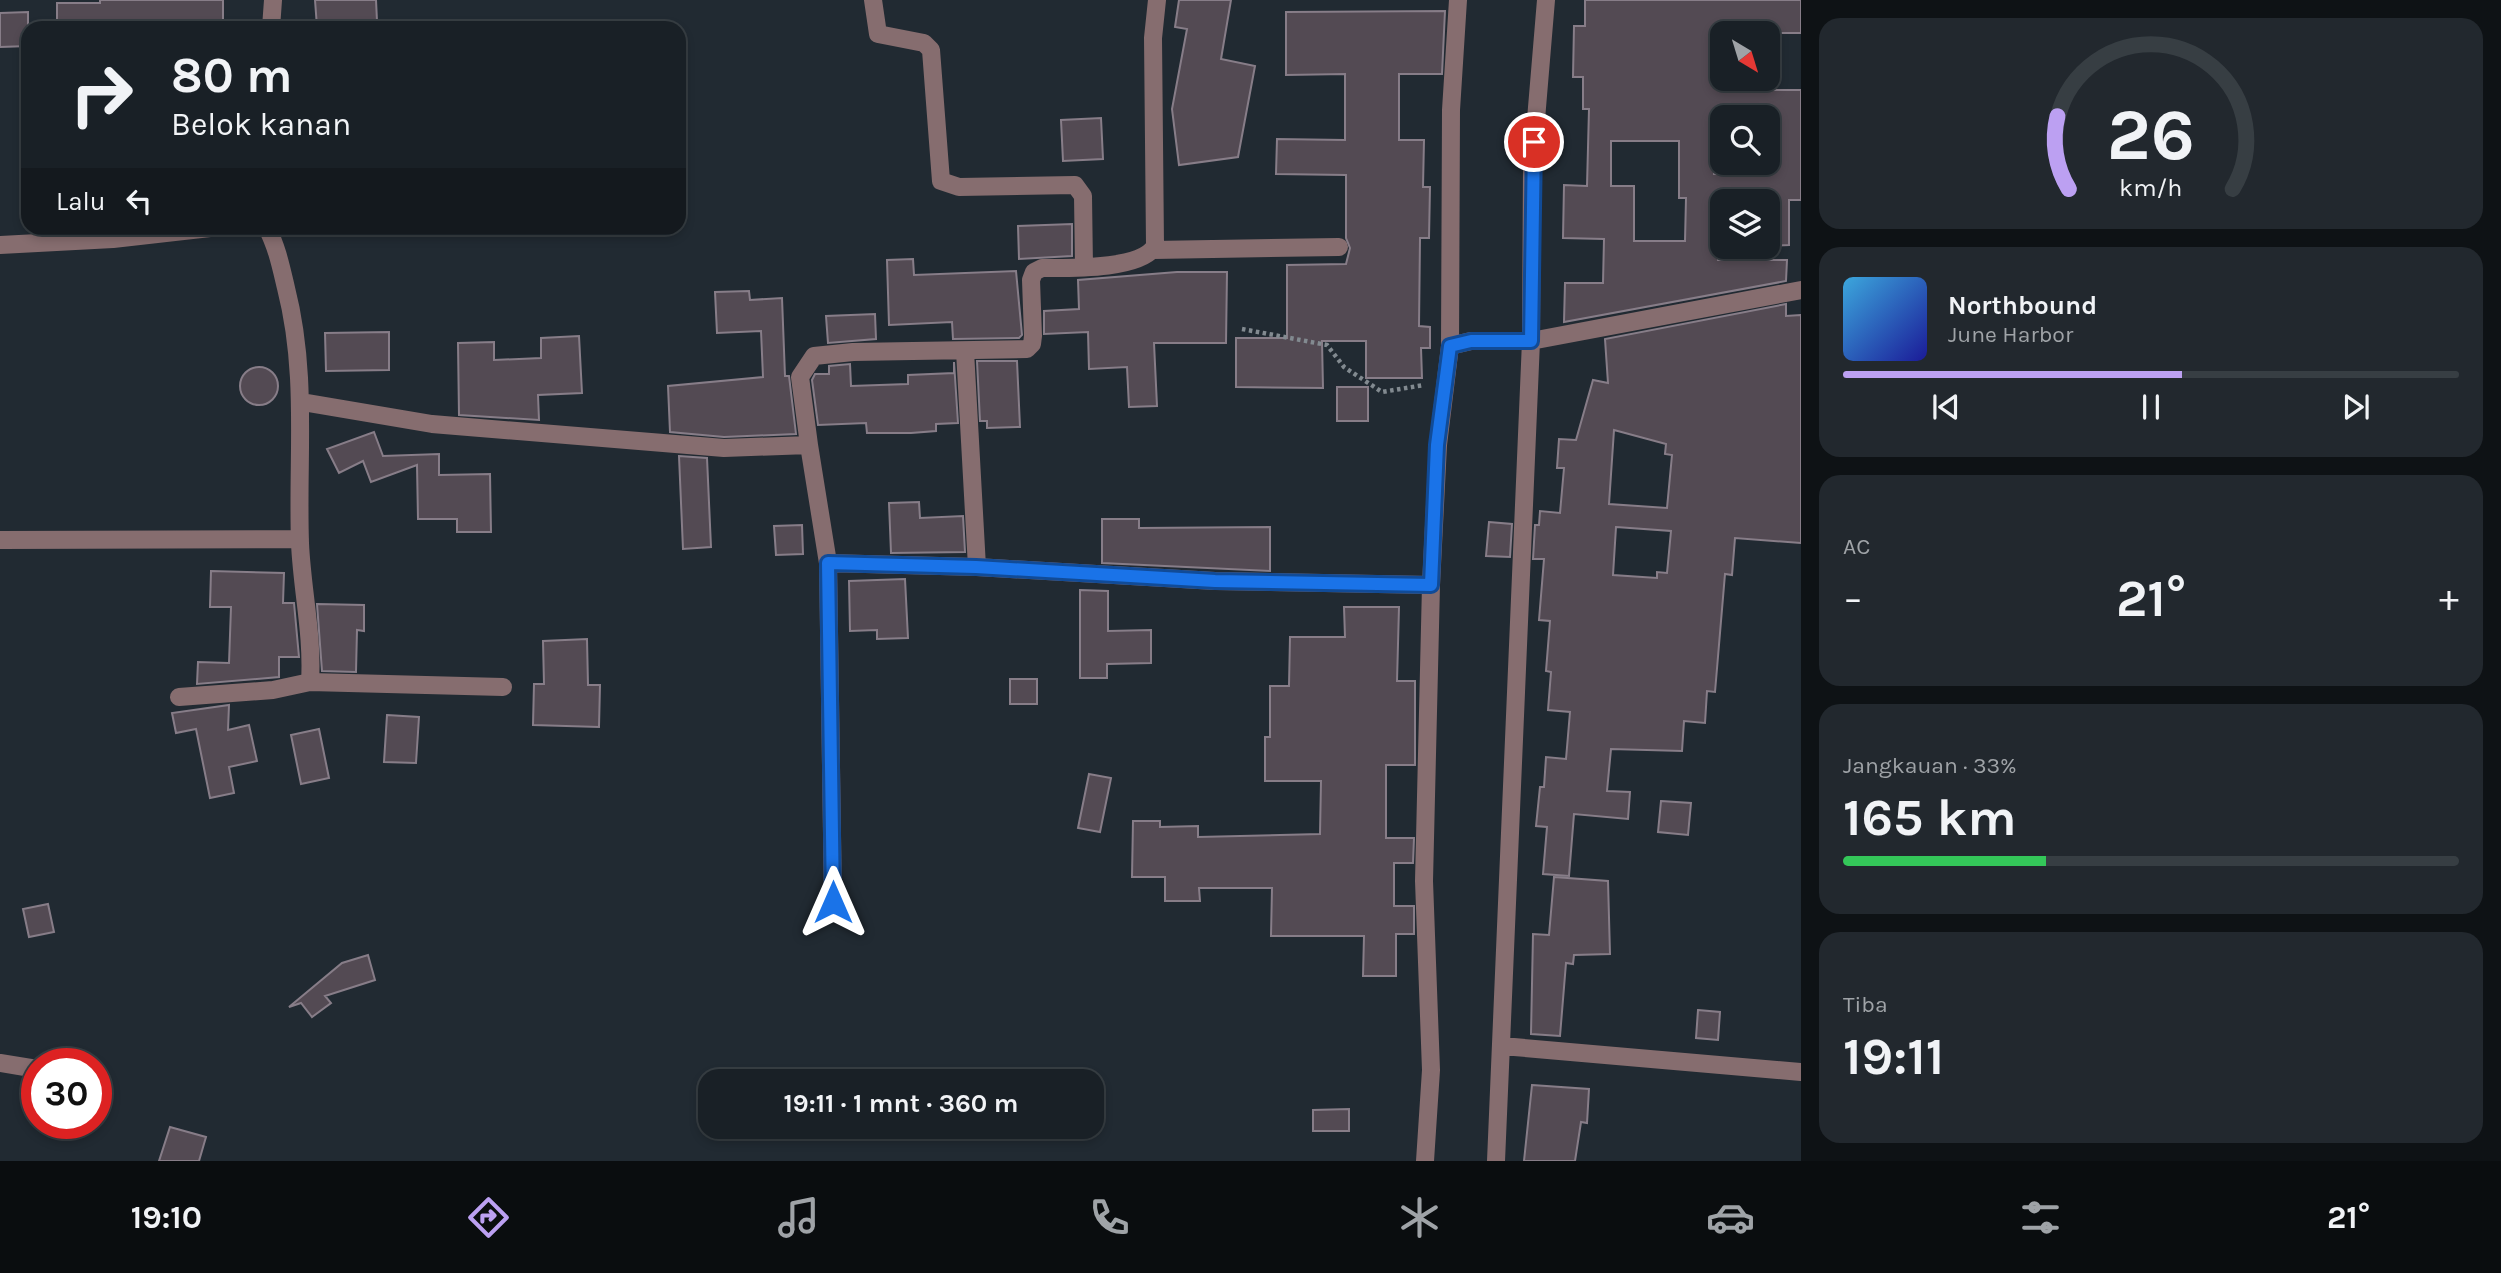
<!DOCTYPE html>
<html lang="id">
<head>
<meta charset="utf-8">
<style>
	:root { --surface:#192026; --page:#22282e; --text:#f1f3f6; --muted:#9fa3a7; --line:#373e43; --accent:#bca0f2 }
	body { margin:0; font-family:Karla,sans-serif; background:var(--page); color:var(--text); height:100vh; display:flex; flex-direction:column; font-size:26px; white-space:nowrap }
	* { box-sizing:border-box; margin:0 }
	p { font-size:23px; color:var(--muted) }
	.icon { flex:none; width:38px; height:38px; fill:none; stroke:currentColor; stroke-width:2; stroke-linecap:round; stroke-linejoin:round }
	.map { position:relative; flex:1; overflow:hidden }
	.panel { display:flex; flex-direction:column; gap:18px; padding:18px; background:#0e1215; width:700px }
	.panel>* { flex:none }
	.hud { position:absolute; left:21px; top:21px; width:665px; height:214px; border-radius:21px; box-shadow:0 4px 10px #0003,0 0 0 2px var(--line); background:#192026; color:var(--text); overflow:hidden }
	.needle { width:46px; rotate:142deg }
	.controls { position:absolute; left:1710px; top:21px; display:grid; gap:14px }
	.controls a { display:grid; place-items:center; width:70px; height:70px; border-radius:14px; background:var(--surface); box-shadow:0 4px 10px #0003,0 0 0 2px var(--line); font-size:35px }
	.speed { position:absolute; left:21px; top:1048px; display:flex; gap:14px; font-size:35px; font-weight:700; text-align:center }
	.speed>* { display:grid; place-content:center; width:91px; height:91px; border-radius:50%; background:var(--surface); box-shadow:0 4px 10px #0003,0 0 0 2px var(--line); line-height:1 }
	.speed .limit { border:10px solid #d22; background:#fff; color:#111 }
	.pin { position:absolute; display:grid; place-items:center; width:60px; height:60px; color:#fff; margin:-30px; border:4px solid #fff; border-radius:50%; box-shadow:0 2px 7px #0007 }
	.me { position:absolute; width:77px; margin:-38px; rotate:0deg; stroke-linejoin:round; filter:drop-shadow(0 0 5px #0008) }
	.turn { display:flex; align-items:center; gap:24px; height:147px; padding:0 35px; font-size:32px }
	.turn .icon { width:91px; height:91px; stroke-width:2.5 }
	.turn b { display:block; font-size:49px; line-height:60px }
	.then { display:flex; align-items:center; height:66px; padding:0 35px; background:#0003; gap:14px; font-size:26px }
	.big { font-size:52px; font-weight:700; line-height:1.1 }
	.panel .card { flex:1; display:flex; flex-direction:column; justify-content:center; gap:10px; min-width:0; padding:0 24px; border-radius:21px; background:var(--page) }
	.panel .dial { align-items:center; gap:0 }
	.dial svg { height:182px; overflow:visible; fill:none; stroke:var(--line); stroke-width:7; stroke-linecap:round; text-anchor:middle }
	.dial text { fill:var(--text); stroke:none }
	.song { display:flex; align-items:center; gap:21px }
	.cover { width:84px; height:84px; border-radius:10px; background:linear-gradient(135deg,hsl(200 70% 55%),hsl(240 70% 35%)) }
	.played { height:7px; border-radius:4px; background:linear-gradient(90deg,var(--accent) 55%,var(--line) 55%) }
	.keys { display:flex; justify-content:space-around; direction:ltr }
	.heat { display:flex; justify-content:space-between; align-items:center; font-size:38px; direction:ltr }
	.charge { height:10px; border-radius:5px; background:linear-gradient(90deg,#34c759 33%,var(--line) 0) }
	.trip { position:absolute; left:698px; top:1069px; width:406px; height:70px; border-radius:21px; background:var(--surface); box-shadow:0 4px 10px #0003,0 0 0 2px var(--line); font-weight:700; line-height:70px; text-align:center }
	.dock { display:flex; height:112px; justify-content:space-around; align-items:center; background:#0a0d0f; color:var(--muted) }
	.dock .icon { width:49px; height:49px }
	.dock .selected { color:var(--accent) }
	.dock b { font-size:32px; color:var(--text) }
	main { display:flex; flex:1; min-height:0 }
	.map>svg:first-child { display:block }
	.building { fill:#534a53; stroke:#877d88; stroke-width:2; fill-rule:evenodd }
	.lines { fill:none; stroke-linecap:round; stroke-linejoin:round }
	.path { stroke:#828a90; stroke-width:4.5; stroke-dasharray:3.5 3.5; stroke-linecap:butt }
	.minor { stroke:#866d6f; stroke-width:18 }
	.route-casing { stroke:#114b97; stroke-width:18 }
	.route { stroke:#1a73e8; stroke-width:12 }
</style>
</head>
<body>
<main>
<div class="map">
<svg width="1801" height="1161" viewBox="0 0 1801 1161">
	<rect width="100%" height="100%" fill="#212a32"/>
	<path class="building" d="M 100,0 L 223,0 L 223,28 L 57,28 L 57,3 L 100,3 Z
		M 315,0 L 376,0 L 377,21 L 317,27 Z
		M 1179,0 L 1231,0 L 1221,59 L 1255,66 L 1238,157 L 1179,165 L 1172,109 L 1187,29 L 1175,27 Z
		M 1585,0 L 1801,0 L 1801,33 L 1722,33 L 1722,90 L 1801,90 L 1801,200 L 1789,200 L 1789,245 L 1768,246 L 1768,201 L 1719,201 L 1718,260 L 1787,260 L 1786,281 L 1564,322 L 1565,283 L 1603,283 L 1604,239 L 1563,238 L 1564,185 L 1587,186 L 1589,109 L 1583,109 L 1583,77 L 1573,77 L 1574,26 L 1585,26 ZM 1715,116 L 1768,116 L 1768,174 L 1714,174 ZM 1611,141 L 1679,141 L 1679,198 L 1686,198 L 1685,241 L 1634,241 L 1634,186 L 1611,186 Z
		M 1445,11 L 1442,74 L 1399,74 L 1399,140 L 1424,140 L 1423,187 L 1430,187 L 1429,238 L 1420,238 L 1419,326 L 1430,327 L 1430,348 L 1421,348 L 1422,378 L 1366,378 L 1366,341 L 1322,341 L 1323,388 L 1236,387 L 1236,338 L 1287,338 L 1287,265 L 1346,264 L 1350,248 L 1346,238 L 1346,175 L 1276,174 L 1277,139 L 1345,140 L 1345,74 L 1286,75 L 1286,12 Z
		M 28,12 L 28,46 L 0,47 L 0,13 Z
		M 1101,118 L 1103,159 L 1063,161 L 1061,120 Z
		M 1072,224 L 1072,256 L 1019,259 L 1018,226 Z
		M 913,259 L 914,275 L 1016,271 L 1022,335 L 1019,338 L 953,339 L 952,322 L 889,325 L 887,260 Z
		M 1177,272 L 1227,272 L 1226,343 L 1154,343 L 1157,406 L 1129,407 L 1127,367 L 1089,369 L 1088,332 L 1044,334 L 1044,311 L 1079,309 L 1078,280 Z
		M 749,291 L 750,300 L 782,298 L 785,376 L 789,376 L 796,434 L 724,437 L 670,432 L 668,386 L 763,377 L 761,331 L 717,333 L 715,292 Z
		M 1786,304 L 1786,316 L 1801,315 L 1801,543 L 1735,538 L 1732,575 L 1725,574 L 1715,692 L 1707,691 L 1705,723 L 1684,721 L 1682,751 L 1611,749 L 1607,791 L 1630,792 L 1628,819 L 1574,814 L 1569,876 L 1543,874 L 1547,827 L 1536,826 L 1540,787 L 1544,787 L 1546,757 L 1566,759 L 1570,712 L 1548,710 L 1551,672 L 1546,671 L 1550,621 L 1539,620 L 1544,559 L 1533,559 L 1535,525 L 1539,525 L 1540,511 L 1560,513 L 1564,468 L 1557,468 L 1559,439 L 1576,440 L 1593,380 L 1608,383 L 1605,339 ZM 1614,430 L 1666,444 L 1665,454 L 1672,455 L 1667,508 L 1609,504 ZM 1616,527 L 1671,531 L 1667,573 L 1657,572 L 1657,578 L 1613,575 Z
		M 875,314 L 876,339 L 828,343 L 826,316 Z
		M 389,332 L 389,370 L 326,371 L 325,333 Z
		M 579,336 L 582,393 L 538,395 L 539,420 L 459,415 L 458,343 L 494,342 L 494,360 L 541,358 L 541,338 Z
		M 977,361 L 1017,361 L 1020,427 L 987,428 L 987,421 L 980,421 Z
		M 954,362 L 958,423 L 936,424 L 936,431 L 911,433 L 867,433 L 866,423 L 818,425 L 812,380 L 815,374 L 829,374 L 829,366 L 850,364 L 851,386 L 908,384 L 908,375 L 954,373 Z
		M240 386a19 19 0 1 1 38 0a19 19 0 1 1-38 0Z
		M 1337,387 L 1368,387 L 1368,421 L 1337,421 Z
		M 374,432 L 383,456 L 439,454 L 439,475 L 490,474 L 491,532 L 457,532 L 457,519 L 418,519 L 417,465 L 371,482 L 363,461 L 339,473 L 327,449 Z
		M 679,456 L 707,458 L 711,547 L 683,549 Z
		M 919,502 L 920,518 L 963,516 L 965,552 L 891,553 L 889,503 Z
		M 1102,519 L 1139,519 L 1139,528 L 1270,527 L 1270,571 L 1102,563 Z
		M 1489,522 L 1512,524 L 1510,557 L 1486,556 Z
		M 802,525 L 803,554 L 776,555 L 774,526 Z
		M 211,571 L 284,573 L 283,603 L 294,603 L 299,657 L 279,657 L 279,677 L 197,684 L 198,662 L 229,663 L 231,607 L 210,607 Z
		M 905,579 L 908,638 L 877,639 L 877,630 L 850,631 L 849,581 Z
		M 1080,590 L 1108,591 L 1108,631 L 1151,630 L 1151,663 L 1107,664 L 1107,678 L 1080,678 Z
		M 317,604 L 364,605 L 364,631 L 357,630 L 356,672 L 322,671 Z
		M 1344,607 L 1399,607 L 1397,681 L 1415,681 L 1415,765 L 1386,765 L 1386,838 L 1414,838 L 1413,863 L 1394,863 L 1394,906 L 1414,906 L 1414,934 L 1396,934 L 1396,976 L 1363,976 L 1364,936 L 1271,936 L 1272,888 L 1199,888 L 1200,901 L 1165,901 L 1165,877 L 1132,877 L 1133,821 L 1160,821 L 1160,827 L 1198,826 L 1198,837 L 1320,834 L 1321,781 L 1265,781 L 1265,737 L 1270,737 L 1270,686 L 1289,686 L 1290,637 L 1345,637 Z
		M 587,639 L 588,685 L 600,685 L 599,727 L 533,725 L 534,684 L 544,684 L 543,641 Z
		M 1010,679 L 1037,679 L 1037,704 L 1010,704 Z
		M 229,705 L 228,730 L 249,725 L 257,761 L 229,767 L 234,793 L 210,798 L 196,729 L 176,733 L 172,713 Z
		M 387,715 L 419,717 L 416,763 L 384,762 Z
		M 319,729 L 329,778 L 301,784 L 291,735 Z
		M 1089,774 L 1111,778 L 1100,832 L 1078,828 Z
		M 1661,801 L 1691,803 L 1688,835 L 1658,832 Z
		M 1554,877 L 1608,881 L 1610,954 L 1574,955 L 1573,964 L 1566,963 L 1560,1036 L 1531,1034 L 1533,934 L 1549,935 Z
		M 48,904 L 54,932 L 29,937 L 23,909 Z
		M 368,955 L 375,980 L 325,996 L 331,1003 L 312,1017 L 301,1003 L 289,1007 L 342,963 Z
		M 1698,1010 L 1720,1012 L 1718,1040 L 1696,1038 Z
		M 1532,1085 L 1589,1089 L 1587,1123 L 1581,1122 L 1575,1161 L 1524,1161 Z
		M 1349,1109 L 1349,1131 L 1313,1131 L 1313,1110 Z
		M 170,1127 L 206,1137 L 199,1161 L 159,1161 Z"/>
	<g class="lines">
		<path class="path" d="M 1242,329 L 1327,345 L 1344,367 L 1382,392 L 1424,385"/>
		<path class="minor" d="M 873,0 L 878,34 L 924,43 L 931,50 L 941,181 L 959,187 L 1075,185 L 1083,196 L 1084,267
			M 271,28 L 273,0
			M 267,228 C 277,247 281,267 286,288 C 308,374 297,457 300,543 C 302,590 313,635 310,682 L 503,687
			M 0,245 L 113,239 L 210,228
			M 1153,250 L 1339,247
			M 1450,346 L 1471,341 L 1531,341 L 1801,290
			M 965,351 L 977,567
			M 302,402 L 432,424 L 724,448 L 809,445 L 800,377 L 814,356 L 853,352 L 1027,349 L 1032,344 L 1033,336 L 1031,280 L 1034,272 L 1042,268 C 1069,268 1141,270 1155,246 L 1153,38 L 1157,0
			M 809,445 L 828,563 L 977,567 L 1215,581 L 1431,585
			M 0,540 L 300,539
			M 828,563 L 833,902
			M 179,697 L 273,690 L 310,682
			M 1502,1046 L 1801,1072
			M 0,1063 L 37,1069
			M 1425,1161 L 1431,1070 L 1424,881 L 1431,585 L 1438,445 L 1450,346 L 1451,110 L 1458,0
			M 1496,1161 L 1531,341 L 1532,167 L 1546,0"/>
	</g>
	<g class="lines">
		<g class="route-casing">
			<path id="route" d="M 833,902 L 828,563 L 976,567 L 1215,581 L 1431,585 L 1437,445 L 1450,346 L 1471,341 L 1531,341 L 1534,142"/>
		</g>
		<use href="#route" class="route"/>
	</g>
</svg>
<div class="controls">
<a><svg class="needle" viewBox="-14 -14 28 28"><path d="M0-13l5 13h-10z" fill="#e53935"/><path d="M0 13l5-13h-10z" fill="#9fa3a7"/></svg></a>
<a><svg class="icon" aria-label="search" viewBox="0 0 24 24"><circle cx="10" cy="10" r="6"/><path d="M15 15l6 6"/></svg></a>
<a><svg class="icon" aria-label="layers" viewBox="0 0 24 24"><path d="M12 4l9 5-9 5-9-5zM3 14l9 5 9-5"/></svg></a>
</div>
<div class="speed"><div class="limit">30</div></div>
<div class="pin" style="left:1534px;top:142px;background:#d93025"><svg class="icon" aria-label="arrive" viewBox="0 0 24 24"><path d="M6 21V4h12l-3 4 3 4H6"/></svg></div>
<svg class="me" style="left:833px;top:902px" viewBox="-20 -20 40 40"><path d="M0-17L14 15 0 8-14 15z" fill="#1a73e8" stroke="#fff" stroke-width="4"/></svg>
<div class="trip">19:11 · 1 mnt · 360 m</div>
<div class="hud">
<div class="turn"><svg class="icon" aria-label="right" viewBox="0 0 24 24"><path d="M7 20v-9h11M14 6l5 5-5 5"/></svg><div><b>80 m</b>Belok kanan</div></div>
<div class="then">Lalu<svg class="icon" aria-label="left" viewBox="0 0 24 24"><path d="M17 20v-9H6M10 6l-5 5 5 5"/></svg></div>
</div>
</div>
<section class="panel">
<div class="card dial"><svg viewBox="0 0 100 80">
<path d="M14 69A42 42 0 1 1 86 69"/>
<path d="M14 69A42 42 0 0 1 9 37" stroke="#bca0f2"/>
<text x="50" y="56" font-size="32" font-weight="700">26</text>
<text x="50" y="72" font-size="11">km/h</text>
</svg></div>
<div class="card">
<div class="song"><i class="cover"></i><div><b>Northbound</b><p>June Harbor</p></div></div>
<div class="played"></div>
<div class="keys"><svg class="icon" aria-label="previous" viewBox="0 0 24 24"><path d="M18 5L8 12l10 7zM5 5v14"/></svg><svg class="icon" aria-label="pause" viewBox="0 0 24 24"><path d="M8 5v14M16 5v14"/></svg><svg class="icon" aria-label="next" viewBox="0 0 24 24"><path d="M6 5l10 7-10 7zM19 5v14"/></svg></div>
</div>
<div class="card"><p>AC</p>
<div class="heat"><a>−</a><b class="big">21°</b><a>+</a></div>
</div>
<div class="card"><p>Jangkauan · 33%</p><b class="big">165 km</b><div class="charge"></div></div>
<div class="card"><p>Tiba</p><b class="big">19:11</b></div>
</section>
</main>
<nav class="dock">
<b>19:10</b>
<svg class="icon selected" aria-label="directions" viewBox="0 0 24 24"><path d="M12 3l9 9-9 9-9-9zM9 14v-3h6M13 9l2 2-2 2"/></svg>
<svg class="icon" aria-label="music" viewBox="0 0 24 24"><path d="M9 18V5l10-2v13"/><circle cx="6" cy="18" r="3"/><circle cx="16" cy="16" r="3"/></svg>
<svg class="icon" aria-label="phone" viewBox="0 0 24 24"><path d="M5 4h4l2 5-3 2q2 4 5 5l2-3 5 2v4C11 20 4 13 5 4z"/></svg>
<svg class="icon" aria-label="climate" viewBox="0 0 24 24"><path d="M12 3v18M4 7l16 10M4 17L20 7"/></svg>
<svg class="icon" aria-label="car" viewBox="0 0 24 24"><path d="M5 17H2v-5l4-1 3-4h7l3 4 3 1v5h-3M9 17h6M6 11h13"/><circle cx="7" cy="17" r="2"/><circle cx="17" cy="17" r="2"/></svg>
<svg class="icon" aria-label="filters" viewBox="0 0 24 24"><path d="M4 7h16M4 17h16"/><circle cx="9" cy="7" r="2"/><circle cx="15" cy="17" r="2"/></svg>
<b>21°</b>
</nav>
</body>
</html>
